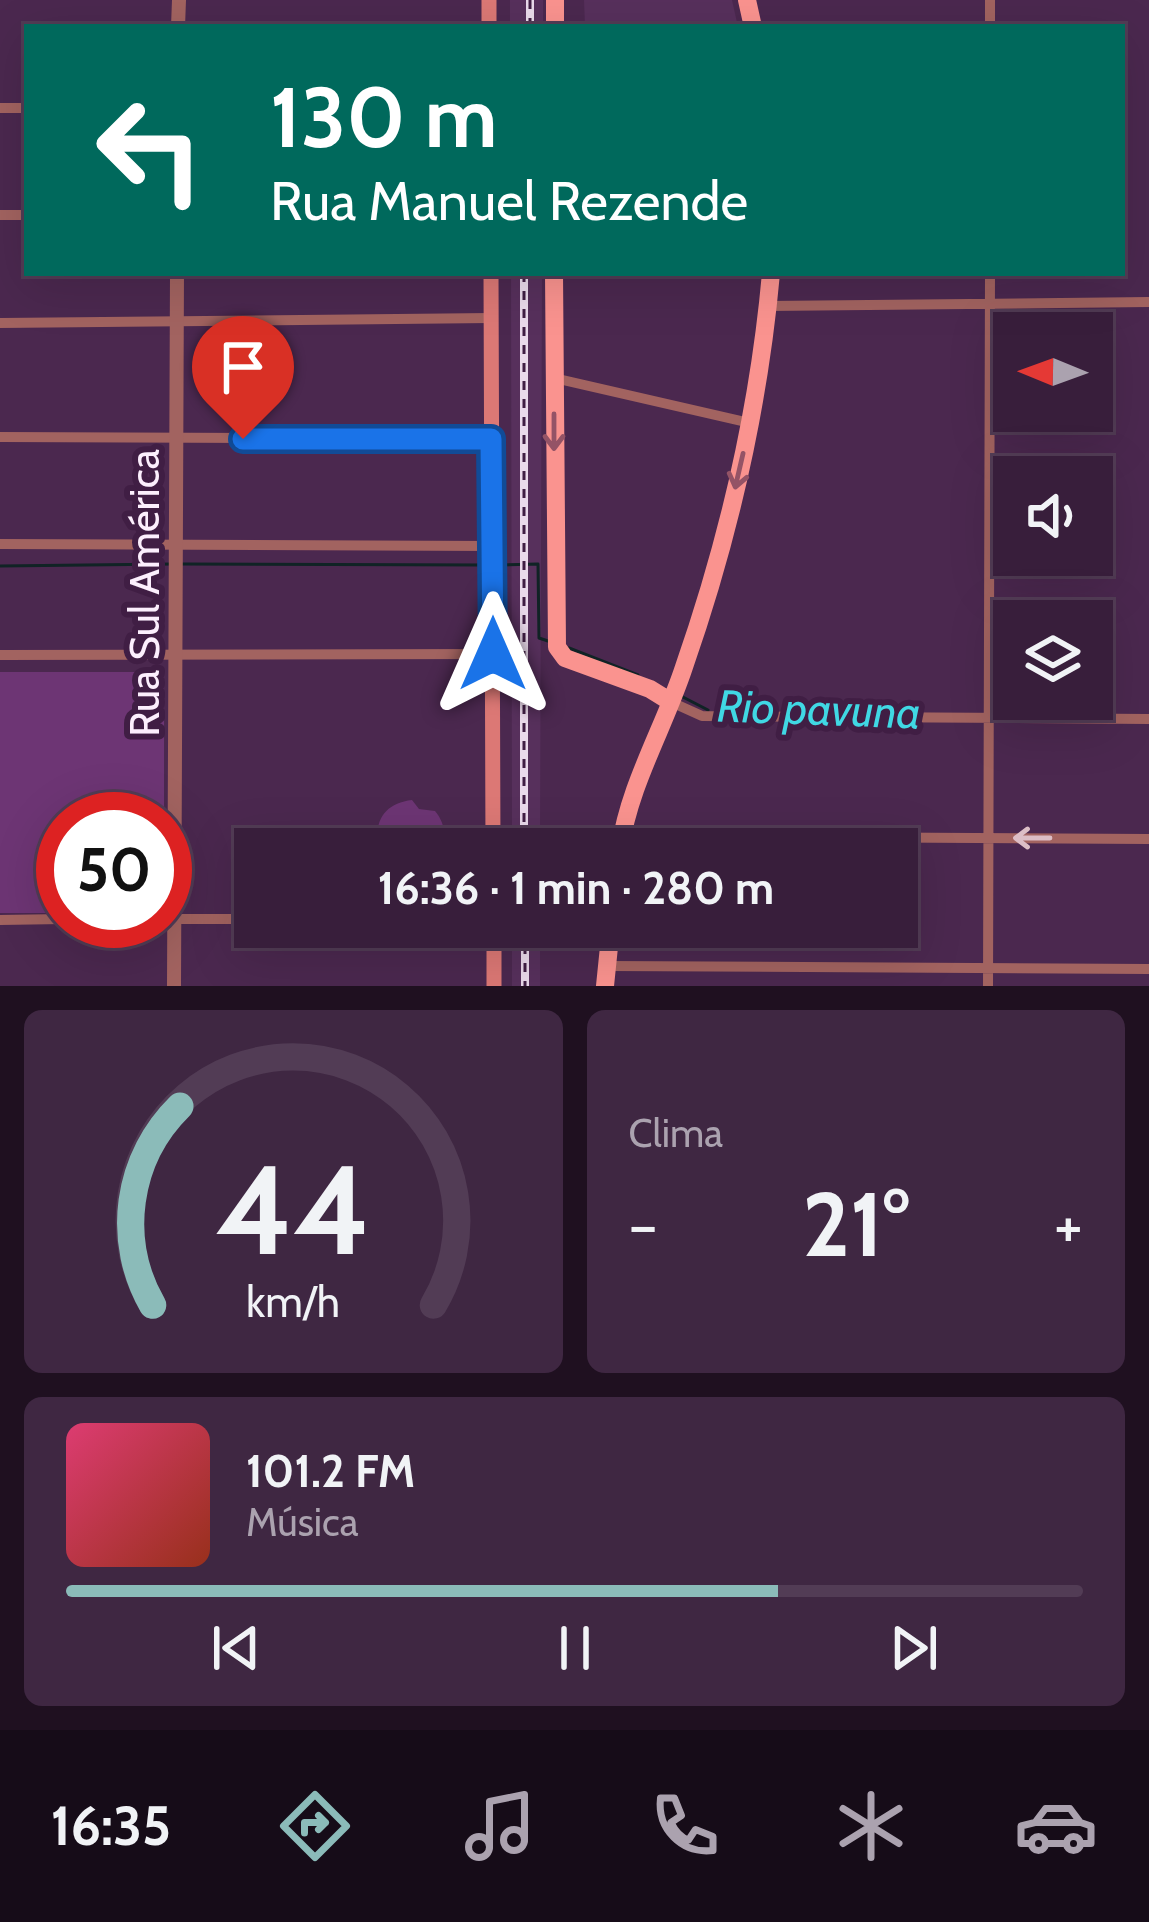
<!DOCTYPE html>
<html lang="pt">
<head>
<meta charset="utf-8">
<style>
	:root { --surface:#381e3b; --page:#3f2742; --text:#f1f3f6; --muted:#aba2af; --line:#523c55; --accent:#8bbbb9 }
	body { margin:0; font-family:Cabin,sans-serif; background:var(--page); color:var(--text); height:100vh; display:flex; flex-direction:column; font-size:45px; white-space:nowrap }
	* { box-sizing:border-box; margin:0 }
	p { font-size:39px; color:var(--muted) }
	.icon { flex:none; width:66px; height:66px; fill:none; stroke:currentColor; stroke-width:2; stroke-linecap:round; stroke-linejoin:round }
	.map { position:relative; height:986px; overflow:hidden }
	.drawer { display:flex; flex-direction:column; gap:24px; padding:24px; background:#1f1020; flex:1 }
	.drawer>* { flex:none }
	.top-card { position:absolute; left:24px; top:24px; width:1101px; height:252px; border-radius:0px; box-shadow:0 12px 48px #0002,0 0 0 3px var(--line); background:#00695c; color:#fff; overflow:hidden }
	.needle { width:78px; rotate:271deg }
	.buttons { position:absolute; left:993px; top:312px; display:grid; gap:24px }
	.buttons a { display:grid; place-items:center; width:120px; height:120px; border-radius:0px; background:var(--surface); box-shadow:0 12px 48px #0002,0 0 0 3px var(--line); font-size:60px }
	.speed { position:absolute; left:36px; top:792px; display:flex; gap:24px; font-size:60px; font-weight:700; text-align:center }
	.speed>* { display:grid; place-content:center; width:156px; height:156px; border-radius:50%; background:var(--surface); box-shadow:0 12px 48px #0002,0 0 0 3px var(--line); line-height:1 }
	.speed .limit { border:18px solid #d22; background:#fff; color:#111 }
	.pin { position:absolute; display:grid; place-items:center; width:102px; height:102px; color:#fff; margin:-123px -51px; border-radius:50% 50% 50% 0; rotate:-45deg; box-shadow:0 0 12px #0007 }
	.pin .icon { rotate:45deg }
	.me { position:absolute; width:132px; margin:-66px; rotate:0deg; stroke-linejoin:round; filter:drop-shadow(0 0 9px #0008) }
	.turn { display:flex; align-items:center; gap:42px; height:252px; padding:0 48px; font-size:54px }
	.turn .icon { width:156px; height:156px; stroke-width:2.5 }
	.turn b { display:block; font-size:84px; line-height:102px }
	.big { font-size:90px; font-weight:700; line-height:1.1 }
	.drawer .widget { flex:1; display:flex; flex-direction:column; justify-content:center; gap:18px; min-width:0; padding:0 42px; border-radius:18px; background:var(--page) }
	.drawer .dial { align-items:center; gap:0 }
	.dial svg { height:312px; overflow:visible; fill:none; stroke:var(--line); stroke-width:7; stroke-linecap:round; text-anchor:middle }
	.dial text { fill:var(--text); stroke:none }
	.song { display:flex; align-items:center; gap:36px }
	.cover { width:144px; height:144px; border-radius:18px; background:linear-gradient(135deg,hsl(340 70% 55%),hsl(10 70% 35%)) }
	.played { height:12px; border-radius:6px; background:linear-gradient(90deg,var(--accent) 70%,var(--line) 70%) }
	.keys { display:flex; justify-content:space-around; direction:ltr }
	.heat { display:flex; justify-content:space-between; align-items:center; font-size:66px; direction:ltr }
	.drawer .tiles { flex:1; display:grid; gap:24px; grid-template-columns:1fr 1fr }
	.widget:last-child { grid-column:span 2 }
	.trip { position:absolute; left:234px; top:828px; width:684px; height:120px; border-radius:0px; background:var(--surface); box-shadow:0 12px 48px #0002,0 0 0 3px var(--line); font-weight:700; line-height:120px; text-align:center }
	.dock { display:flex; height:192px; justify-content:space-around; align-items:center; background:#160c18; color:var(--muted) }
	.dock .icon { width:84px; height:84px }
	.dock .on { color:var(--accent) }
	.dock b { font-size:54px; color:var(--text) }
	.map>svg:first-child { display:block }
	.built { fill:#57305c }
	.green { fill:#6d3574 }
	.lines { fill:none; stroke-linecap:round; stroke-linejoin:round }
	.stream { stroke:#102325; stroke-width:3 }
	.minor { stroke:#a26360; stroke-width:10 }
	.tertiary { stroke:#a26360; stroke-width:14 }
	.secondary { stroke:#dc7875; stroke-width:15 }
	.primary { stroke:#fa938f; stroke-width:18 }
	.rail-casing { stroke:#eadaeb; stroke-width:8 }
	.rail { stroke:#401e44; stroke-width:3; stroke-dasharray:9; stroke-linecap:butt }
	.oneway { stroke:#945366 }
	.oneway2 { stroke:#dcbec6 }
	.route-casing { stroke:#114b97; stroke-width:30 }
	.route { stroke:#1a73e8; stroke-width:21 }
	.labels { text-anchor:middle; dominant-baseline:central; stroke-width:12; stroke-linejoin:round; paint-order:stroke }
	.street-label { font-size:42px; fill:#fceffd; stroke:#401e44 }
	.water-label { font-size:45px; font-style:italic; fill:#40d8e4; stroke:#401e44 }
</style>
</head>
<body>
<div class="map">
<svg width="1149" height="986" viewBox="0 0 1149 986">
	<rect width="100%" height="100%" fill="#4b284f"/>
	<path class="built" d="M 510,0 L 543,0 L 543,27 L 510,27 Z
		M 584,0 L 732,0 L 738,27 L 585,27 Z
		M 511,273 L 542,273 L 540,849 L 512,849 Z
		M 512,927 L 540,927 L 540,986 L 512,986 Z"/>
	<path class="green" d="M 0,672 L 154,672 L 164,680 L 164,819 L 63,819 L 63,913 L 0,913 Z
		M 412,800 L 419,809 L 435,811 C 445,823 446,835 441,849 L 380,849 C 372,823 384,803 412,800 Z"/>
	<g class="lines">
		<path class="stream" d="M 182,564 L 484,565
			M 500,565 L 538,564 L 539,638 L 548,641
			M 0,566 L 172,564
			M 569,648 L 638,675
			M 679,695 L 708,710"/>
		<path class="minor" d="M 990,0 L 990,27
			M 0,108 L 27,108
			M 0,215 L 27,215
			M 768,306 L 1149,302
			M 0,323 L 491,318
			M 554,378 L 750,423
			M 0,437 L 491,439
			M 0,544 L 492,546
			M 0,655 L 493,654
			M 671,702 L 702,716 L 1149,719
			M 622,836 L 1149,839
			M 165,919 L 255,919
			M 0,920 L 63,919
			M 608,966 L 1149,969
			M 988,986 L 990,273"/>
		<path class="tertiary" d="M 178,27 L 179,0
			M 174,986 L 177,273"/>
		<path class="secondary" d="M 489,0 L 489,27
			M 491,273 L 493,849
			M 494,927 L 494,986"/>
		<path class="primary" d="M 747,0 L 753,27
			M 555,27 L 555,0
			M 554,273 L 557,647 L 565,658 L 650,689 L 671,702
			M 620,849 C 629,785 664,728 684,667 C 728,541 759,407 771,273
			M 605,986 L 611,927"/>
		<g class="rail-casing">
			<path id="rail" d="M 530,0 L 530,27
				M 524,273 L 524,849
				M 525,927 L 525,986"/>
		</g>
		<use href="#rail" class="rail"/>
	</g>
	<defs><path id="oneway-shaft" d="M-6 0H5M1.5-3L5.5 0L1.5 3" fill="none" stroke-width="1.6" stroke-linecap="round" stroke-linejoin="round" transform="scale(3)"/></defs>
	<g class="oneway">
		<use href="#oneway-shaft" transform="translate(554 432) rotate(90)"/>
		<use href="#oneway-shaft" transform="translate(739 471) rotate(103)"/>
	</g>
	<use class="oneway2" href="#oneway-shaft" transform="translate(1032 838) rotate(-180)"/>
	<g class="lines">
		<g class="route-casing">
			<path id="route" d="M 243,439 L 491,439 L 493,654"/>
		</g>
		<use href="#route" class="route"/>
	</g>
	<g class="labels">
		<g class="street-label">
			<text transform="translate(144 593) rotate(-90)">Rua Sul América</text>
		</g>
		<g class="water-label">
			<text transform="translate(819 709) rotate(2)">Rio pavuna</text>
		</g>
	</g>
</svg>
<div class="buttons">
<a><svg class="needle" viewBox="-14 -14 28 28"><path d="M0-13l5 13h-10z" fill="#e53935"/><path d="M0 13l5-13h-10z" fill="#aba2af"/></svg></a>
<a><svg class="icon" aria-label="sound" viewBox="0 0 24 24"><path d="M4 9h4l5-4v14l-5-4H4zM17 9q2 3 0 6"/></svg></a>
<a><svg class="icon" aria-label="layers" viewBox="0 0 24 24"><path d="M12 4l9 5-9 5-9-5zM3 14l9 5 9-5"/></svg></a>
</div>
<div class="speed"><div class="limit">50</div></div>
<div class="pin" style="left:243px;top:439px;background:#d93025"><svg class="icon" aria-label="arrive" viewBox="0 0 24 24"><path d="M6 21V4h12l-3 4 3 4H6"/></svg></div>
<svg class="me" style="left:493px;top:654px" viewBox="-20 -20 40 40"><path d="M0-17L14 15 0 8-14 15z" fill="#1a73e8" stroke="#fff" stroke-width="4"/></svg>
<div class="trip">16:36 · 1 min · 280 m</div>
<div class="top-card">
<div class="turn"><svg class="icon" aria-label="left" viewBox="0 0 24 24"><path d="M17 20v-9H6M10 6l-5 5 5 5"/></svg><div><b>130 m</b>Rua Manuel Rezende</div></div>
</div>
</div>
<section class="drawer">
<div class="tiles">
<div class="widget dial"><svg viewBox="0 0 100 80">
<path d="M14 69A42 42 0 1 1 86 69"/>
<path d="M14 69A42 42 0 0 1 21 18" stroke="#8bbbb9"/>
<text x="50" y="56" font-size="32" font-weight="700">44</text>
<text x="50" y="72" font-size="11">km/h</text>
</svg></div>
<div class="widget"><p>Clima</p>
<div class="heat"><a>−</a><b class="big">21°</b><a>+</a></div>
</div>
<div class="widget">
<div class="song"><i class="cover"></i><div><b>101.2 FM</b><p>Música</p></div></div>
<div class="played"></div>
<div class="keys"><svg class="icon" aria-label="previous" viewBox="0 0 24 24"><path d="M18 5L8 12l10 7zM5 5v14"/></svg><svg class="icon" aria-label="pause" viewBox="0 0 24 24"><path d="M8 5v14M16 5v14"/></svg><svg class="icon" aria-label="next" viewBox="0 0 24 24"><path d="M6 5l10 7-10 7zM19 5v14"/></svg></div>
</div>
</div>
</section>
<nav class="dock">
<b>16:35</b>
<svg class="icon on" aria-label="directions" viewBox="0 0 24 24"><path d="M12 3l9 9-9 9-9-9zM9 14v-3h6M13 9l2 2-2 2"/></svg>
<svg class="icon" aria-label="music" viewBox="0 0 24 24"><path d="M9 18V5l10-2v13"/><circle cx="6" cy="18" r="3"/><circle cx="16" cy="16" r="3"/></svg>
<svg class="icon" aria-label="phone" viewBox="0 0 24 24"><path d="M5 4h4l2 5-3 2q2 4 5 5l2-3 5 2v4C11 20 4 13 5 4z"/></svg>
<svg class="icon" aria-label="climate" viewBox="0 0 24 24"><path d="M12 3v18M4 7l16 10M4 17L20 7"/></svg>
<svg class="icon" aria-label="car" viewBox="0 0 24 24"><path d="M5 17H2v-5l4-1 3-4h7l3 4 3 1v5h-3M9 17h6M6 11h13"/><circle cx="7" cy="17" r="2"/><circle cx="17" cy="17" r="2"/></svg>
</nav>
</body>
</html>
